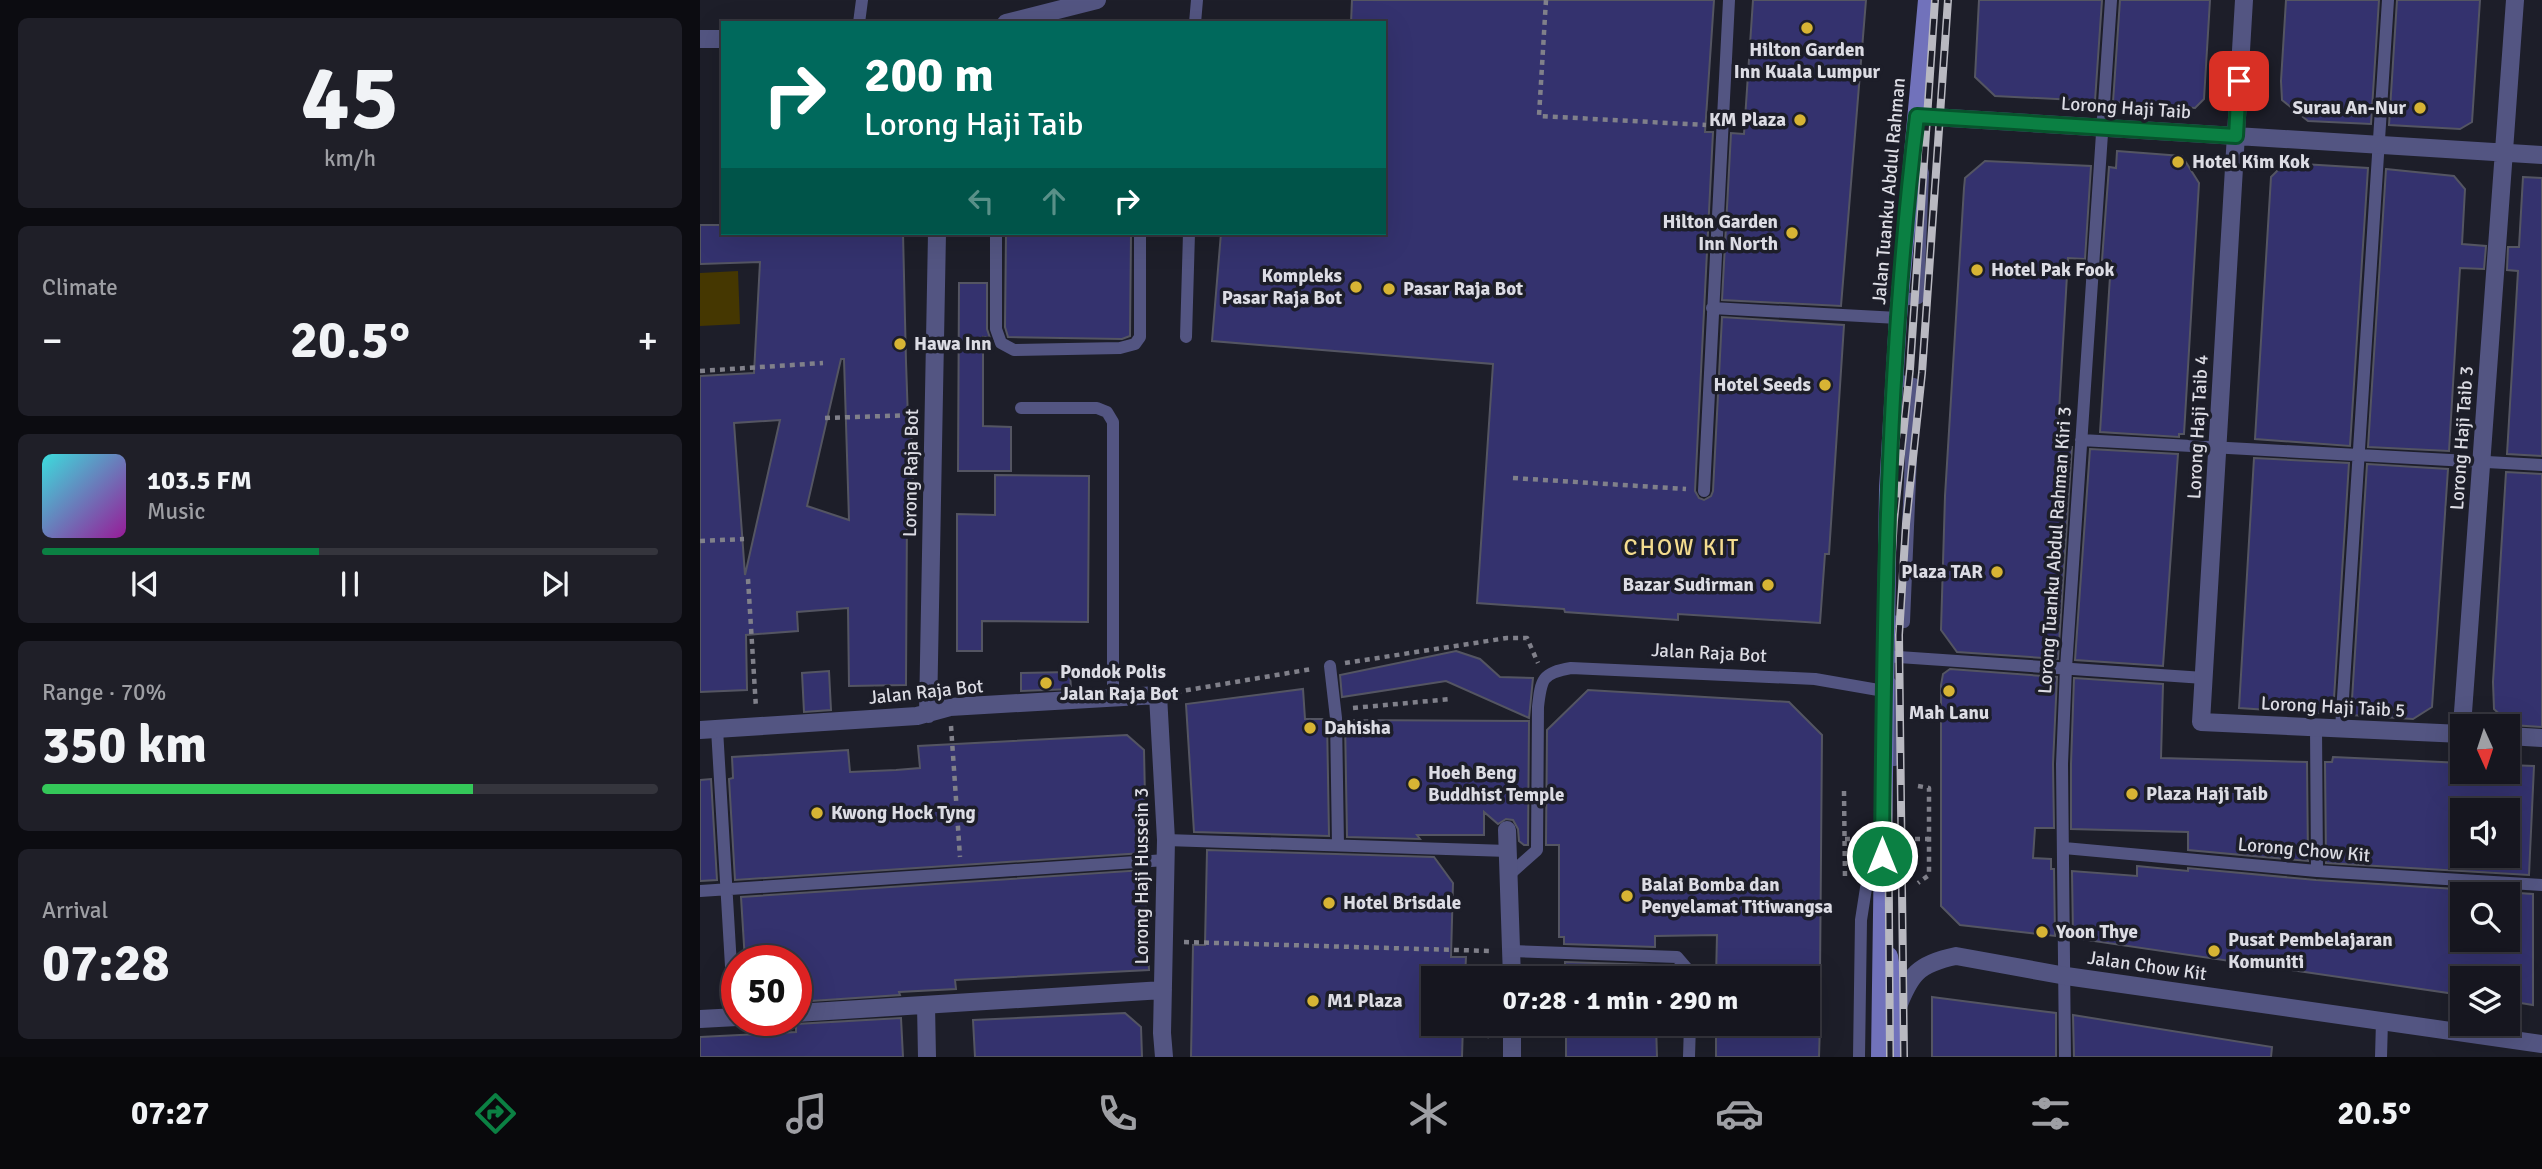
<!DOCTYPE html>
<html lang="en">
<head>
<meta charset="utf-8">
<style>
	:root { --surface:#16161f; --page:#1f1f28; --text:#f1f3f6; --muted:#9e9fa4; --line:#35353d; --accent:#0b8043 }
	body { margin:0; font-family:Signika,sans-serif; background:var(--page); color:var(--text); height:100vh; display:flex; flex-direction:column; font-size:26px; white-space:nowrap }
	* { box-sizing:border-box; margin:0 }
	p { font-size:23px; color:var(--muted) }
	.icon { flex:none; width:38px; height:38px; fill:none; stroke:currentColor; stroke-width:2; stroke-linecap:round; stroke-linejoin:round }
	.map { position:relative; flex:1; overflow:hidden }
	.details { display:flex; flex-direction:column; gap:18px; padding:18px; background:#0c0c11; width:700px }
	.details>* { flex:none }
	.guide { position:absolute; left:21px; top:21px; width:665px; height:214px; border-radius:0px; box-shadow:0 7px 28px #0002,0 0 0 2px var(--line); background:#00695c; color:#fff; overflow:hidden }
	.needle { width:46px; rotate:177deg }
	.buttons { position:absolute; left:1750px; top:714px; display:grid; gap:14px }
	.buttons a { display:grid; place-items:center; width:70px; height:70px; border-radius:0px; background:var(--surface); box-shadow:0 7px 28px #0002,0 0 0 2px var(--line); font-size:35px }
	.speed { position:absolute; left:21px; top:945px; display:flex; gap:14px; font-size:35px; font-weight:700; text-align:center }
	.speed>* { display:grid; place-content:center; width:91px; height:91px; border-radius:50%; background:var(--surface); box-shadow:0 7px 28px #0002,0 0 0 2px var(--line); line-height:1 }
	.speed .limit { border:10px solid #d22; background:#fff; color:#111 }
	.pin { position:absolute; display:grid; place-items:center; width:60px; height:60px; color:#fff; margin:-30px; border-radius:14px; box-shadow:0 4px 10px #0006 }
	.me { position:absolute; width:77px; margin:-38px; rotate:0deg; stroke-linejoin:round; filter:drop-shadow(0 0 5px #0008) }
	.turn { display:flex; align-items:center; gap:24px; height:147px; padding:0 28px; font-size:32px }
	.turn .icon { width:91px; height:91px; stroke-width:2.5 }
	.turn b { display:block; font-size:49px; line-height:60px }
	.lanes { display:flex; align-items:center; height:66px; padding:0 28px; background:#0003; justify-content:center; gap:35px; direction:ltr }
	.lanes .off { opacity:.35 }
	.big { font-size:52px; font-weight:800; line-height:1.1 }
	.details .widget { flex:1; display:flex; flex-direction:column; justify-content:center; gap:10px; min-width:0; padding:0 24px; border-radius:10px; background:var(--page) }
	.details .dial { align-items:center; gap:0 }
	.dial b { font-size:91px; line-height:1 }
	.song { display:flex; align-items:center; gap:21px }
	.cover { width:84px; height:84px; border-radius:10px; background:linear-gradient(135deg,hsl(180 70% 55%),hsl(300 70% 35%)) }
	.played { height:7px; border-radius:4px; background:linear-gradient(90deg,var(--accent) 45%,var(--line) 45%) }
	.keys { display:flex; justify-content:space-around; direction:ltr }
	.heat { display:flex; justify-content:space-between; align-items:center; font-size:38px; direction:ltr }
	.charge { height:10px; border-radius:5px; background:linear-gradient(90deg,#34c759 70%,var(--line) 0) }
	.trip { position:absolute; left:721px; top:966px; width:399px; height:70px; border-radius:0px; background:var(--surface); box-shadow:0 7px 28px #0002,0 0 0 2px var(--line); font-weight:800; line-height:70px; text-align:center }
	.dock { display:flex; height:112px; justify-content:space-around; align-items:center; background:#09090c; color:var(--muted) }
	.dock .icon { width:49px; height:49px }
	.dock .on { color:var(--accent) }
	.dock b { font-size:32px; color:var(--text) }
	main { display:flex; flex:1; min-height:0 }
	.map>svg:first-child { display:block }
	.green { fill:#453701 }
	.building { fill:#34326e; stroke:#545562; stroke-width:2; fill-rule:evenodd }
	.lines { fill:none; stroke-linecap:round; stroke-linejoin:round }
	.path { stroke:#80808a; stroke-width:4.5; stroke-dasharray:5 5; stroke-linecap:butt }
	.service { stroke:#535582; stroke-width:12 }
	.minor { stroke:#535582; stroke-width:18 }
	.tertiary { stroke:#535582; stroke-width:18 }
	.secondary { stroke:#7172bb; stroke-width:18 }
	.rail-casing { stroke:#b9b9c1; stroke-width:8 }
	.rail { stroke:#1d1e29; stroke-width:5; stroke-dasharray:16; stroke-linecap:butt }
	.path-bridge { stroke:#80808a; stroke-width:4.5; stroke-dasharray:5 5; stroke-linecap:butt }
	.route-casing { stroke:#07532c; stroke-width:18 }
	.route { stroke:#0b8043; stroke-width:12 }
	.poi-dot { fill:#d7b434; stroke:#1d1e29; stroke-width:2.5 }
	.labels { text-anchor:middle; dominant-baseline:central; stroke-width:7; stroke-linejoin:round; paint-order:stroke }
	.poi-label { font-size:19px; font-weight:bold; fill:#dcdce4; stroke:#1d1e29; text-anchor:start }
	.street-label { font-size:19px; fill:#dcdce4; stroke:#1d1e29 }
	.quarter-label { font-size:23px; letter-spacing:2px; fill:#f4dc8f; stroke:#1d1e29 }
</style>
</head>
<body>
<main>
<section class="details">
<div class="widget dial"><b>45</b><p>km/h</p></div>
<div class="widget"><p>Climate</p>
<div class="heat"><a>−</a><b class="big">20.5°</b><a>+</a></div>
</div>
<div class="widget">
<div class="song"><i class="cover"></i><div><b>103.5 FM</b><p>Music</p></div></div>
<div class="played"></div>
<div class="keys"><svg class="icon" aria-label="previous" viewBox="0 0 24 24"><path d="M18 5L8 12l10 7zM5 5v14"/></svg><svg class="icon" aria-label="pause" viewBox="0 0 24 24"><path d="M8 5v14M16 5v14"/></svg><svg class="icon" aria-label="next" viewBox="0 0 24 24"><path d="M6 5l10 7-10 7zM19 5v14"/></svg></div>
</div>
<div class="widget"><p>Range · 70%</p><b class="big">350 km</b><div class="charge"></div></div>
<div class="widget"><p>Arrival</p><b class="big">07:28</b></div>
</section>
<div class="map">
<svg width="1842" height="1057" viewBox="0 0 1842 1057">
	<rect width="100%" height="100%" fill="#1d1e29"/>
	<path class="green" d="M 38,271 L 40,324 L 0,326 L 0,273 Z"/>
	<path class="building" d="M 652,0 L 1014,0 L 1005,132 L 1013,132 L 995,491 L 999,498 L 1004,500 L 1011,496 L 1013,491 L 1022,317 L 1144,325 L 1129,554 L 1125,554 L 1120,623 L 978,614 L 978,620 L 865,612 L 864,609 L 777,603 L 793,364 L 512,341 L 521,233 L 684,233 L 684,23 L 651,23 Z
		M 1053,0 L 1166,0 L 1141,306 L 1022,300 L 1031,133 L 1044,134 Z
		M 1279,0 L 1402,0 L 1395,101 L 1295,96 L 1275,77 Z
		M 1420,0 L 1510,0 L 1504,99 L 1495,108 L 1413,102 Z
		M 1586,0 L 1679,0 L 1671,124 L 1608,121 L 1582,100 L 1581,81 Z
		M 1697,0 L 1780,0 L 1772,122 L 1760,129 L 1689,125 Z
		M 1417,151 L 1482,156 L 1499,183 L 1484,434 L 1479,434 L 1479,437 L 1400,432 L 1411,261 L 1402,260 L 1409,167 L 1416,168 Z
		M 1285,161 L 1391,166 L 1385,259 L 1368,258 L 1357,446 L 1372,447 L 1358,659 L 1257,652 L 1241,630 L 1245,496 L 1264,188 L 1265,178 Z
		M 1585,163 L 1668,168 L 1650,446 L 1555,439 L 1571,177 Z
		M 1686,169 L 1754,176 L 1765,189 L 1762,244 L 1786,246 L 1784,269 L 1760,268 L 1749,451 L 1668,447 Z
		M 1823,177 L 1842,178 L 1842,456 L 1807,454 L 1818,271 L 1807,270 L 1808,247 L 1819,247 Z
		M 0,225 L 23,225 L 23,233 L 203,233 L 206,362 L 208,419 L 211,419 L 214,510 L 207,510 L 206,685 L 149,686 L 148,608 L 97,612 L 98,631 L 46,635 L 47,690 L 0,692 L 0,376 L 54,373 L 60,262 L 0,264 ZM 141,359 L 144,359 L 149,520 L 107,506 ZM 80,420 L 45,575 L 34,423 Z
		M 306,233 L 431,233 L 430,336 L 422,339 L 308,337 L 305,327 Z
		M 259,283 L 287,283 L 287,329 L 290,338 L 283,337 L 283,426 L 311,427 L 311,471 L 258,471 Z
		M 1390,449 L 1478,454 L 1463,666 L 1375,660 Z
		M 1554,458 L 1649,463 L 1633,714 L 1539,708 Z
		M 1667,464 L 1748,469 L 1732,707 L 1713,719 L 1651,715 Z
		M 1806,472 L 1842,474 L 1842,727 L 1811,725 L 1794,709 L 1793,682 Z
		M 295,475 L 389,476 L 388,622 L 282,621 L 282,651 L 257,651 L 257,514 L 295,515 Z
		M 756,651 L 780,659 L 800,677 L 833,678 L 829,718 L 746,681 L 642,697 L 640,675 Z
		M 1250,669 L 1357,677 L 1353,764 L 1354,828 L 1335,828 L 1333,858 L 1351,859 L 1351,869 L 1354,869 L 1355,936 L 1260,925 L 1241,906 L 1241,685 L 1243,674 Z
		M 129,671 L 131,710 L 104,712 L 102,673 Z
		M 370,672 L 371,689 L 321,691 L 321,673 Z
		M 1374,678 L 1463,684 L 1461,758 L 1607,762 L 1608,861 L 1488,850 L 1488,832 L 1371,829 L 1371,764 Z
		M 603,689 L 605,719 L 627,719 L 629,836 L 494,832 L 486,704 Z
		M 888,690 L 1089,702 L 1122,735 L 1120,978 L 1016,978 L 1017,935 L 955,936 L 955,947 L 864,944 L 864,937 L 859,937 L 859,845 L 846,845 L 847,730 Z
		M 645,720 L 829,721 L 828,845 L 824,845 L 819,841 L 818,829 L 813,820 L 806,819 L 798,824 L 784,812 L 784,835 L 717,835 L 720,839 L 647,837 Z
		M 427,735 L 444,750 L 446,847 L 443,847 L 443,853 L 35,880 L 29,779 L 33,778 L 32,757 L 148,750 L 150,772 L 196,770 L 220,768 L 218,746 Z
		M 1633,757 L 1762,763 L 1762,772 L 1808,772 L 1808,765 L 1834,766 L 1829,875 L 1626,863 L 1625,762 L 1632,762 ZM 1762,810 L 1808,810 L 1808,856 L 1762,856 Z
		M 11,779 L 17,880 L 0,881 L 0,780 Z
		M 507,850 L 734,857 L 753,883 L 751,957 L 766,957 L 765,978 L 733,978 L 733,1024 L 763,1024 L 762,1057 L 491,1057 L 493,945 L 505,945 Z
		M 1437,866 L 1488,871 L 1488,868 L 1616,880 L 1833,894 L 1833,1005 L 1808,1001 L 1808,978 L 1762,978 L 1762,995 L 1373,938 L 1372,871 L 1437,876 ZM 1762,894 L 1808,894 L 1808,940 L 1762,940 Z
		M 444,870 L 449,970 L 255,980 L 256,989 L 199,992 L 200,995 L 96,1002 L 96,961 L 45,961 L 41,897 Z
		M 865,962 L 955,965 L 955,978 L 865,978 Z
		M 1232,997 L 1356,1013 L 1356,1057 L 1232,1057 Z
		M 425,1013 L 441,1027 L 442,1057 L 275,1057 L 273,1020 Z
		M 1373,1015 L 1572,1047 L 1571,1057 L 1374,1057 Z
		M 201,1018 L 203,1057 L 0,1057 L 0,1037 L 96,1032 L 96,1024 Z
		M 866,1024 L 956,1024 L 957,1057 L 866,1057 Z
		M 1016,1024 L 1120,1024 L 1119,1057 L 1016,1057 Z"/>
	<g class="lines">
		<path class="path" d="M 846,0 L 839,116 L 1006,125
			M 0,371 L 123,363
			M 125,418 L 215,415
			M 813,478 L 986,489
			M 0,541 L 44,539
			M 48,579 L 56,708
			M 645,663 L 807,638 L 827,638 L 838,663
			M 476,692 L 612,669
			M 653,708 L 751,699
			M 251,726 L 260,857
			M 1218,786 L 1229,788 L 1229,875 L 1218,883
			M 1144,791 L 1145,878
			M 484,942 L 791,951
			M 774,1035 L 791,1036"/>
		<path class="service" d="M 159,23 L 162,0
			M 495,23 L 497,0
			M 296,233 L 296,329 L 301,343 L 314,350 L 420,348 L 435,344 L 440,337 L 440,233
			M 1200,300 L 1218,298 L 1223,173 L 1216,150
			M 1012,308 L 1198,318
			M 486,337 L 489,233
			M 321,408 L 397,408 L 407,412 L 413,422 L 413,699
			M 1381,440 L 1842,465
			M 1004,491 L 1029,0
			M 1186,621 L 1204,622 L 1214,384 L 1194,379
			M 1184,656 L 1504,678
			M 630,666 L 636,718 L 638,845
			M 1616,727 L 1617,871
			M 17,729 L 34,1017
			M 1641,729 L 1688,0
			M 1183,760 L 1195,760 L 1194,687 L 1184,676
			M 466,840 L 808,851
			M 1364,848 L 1617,871 L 1842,885
			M 810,874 L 837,850 L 838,707 C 841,679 842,673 871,668 L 1115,679 L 1184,691
			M 0,891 L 466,860
			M 812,951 L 977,957 L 989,971 L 989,978
			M 989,1057 L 990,1024
			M 1159,1057 L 1161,920 L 1166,888 L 1181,858
			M 1365,1057 L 1362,764 L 1366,668 L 1411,0
			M 1681,1057 L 1682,1021"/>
		<path class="minor" d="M 1544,0 L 1501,722 L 1762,734
			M 1217,116 L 1842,155
			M 228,714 L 237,233
			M 1762,726 L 1815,0
			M 0,730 L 217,716 L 250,707 L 458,695 L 466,840 L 462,1033 L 464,1057
			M 1808,736 L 1842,738
			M 807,830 L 812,978
			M 226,1005 L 227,1057
			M 96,1013 L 463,990
			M 0,1019 L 37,1017
			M 812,1057 L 812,1024"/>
		<path class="tertiary" d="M 306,23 L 397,0
			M 0,39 L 23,39
			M 1197,1009 C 1210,975 1217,964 1256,956 L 1366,976 L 1842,1044"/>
		<path class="secondary" d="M 1189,956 L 1197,1009 L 1196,1057
			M 1180,1057 L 1188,490 L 1198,318 L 1227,0"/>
		<g class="rail-casing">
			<path id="rail" d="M 1190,1057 L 1187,632 L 1194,520 L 1210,369 L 1235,0
				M 1204,1057 L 1199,635 L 1206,524 L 1222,373 L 1248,0"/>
		</g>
		<use href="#rail" class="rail"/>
		<path class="path-bridge" d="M 1145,839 L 1229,839"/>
	</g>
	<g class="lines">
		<g class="route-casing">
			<path id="route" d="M 1182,856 C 1184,609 1187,361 1217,116 L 1536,136 L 1539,81"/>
		</g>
		<use href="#route" class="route"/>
	</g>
	<g class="poi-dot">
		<circle cx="1107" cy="28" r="7"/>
		<circle cx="1720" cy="108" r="7"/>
		<circle cx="1100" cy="120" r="7"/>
		<circle cx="1478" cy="162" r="7"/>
		<circle cx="1092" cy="233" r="7"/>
		<circle cx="1277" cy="270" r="7"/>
		<circle cx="656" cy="287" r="7"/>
		<circle cx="689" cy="289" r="7"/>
		<circle cx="200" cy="344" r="7"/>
		<circle cx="1125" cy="385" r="7"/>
		<circle cx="1297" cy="572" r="7"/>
		<circle cx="1068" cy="585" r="7"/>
		<circle cx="346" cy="683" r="7"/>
		<circle cx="1249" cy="691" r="7"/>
		<circle cx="610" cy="728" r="7"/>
		<circle cx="714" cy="784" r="7"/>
		<circle cx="1432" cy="794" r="7"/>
		<circle cx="117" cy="813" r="7"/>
		<circle cx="927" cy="896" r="7"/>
		<circle cx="629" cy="903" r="7"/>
		<circle cx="1342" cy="932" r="7"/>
		<circle cx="1514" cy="951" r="7"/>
		<circle cx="613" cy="1001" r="7"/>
	</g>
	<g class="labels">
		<g class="poi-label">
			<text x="1107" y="50" text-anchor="middle">Hilton Garden<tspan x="1107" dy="22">Inn Kuala Lumpur</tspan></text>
			<text x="1706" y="108" text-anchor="end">Surau An-Nur</text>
			<text x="1086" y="120" text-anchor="end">KM Plaza</text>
			<text x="1492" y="162">Hotel Kim Kok</text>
			<text x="1078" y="222" text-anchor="end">Hilton Garden<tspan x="1078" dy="22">Inn North</tspan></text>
			<text x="1291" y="270">Hotel Pak Fook</text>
			<text x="642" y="276" text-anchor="end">Kompleks<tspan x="642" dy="22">Pasar Raja Bot</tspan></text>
			<text x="703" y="289">Pasar Raja Bot</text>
			<text x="214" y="344">Hawa Inn</text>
			<text x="1111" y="385" text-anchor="end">Hotel Seeds</text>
			<text x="1283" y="572" text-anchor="end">Plaza TAR</text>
			<text x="1054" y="585" text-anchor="end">Bazar Sudirman</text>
			<text x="360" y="672">Pondok Polis<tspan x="360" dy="22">Jalan Raja Bot</tspan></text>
			<text x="1249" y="713" text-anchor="middle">Mah Lanu</text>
			<text x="624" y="728">Dahisha</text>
			<text x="728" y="773">Hoeh Beng<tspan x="728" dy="22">Buddhist Temple</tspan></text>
			<text x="1446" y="794">Plaza Haji Taib</text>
			<text x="131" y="813">Kwong Hock Tyng</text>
			<text x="941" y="885">Balai Bomba dan<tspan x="941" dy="22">Penyelamat Titiwangsa</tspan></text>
			<text x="643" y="903">Hotel Brisdale</text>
			<text x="1356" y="932">Yoon Thye</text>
			<text x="1528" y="940">Pusat Pembelajaran<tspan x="1528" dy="22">Komuniti</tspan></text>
			<text x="627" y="1001">M1 Plaza</text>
		</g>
		<g class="street-label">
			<text transform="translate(1426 108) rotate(4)">Lorong Haji Taib</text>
			<text transform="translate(1189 191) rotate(-85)">Jalan Tuanku Abdul Rahman</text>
			<text transform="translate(1498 427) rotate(-87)">Lorong Haji Taib 4</text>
			<text transform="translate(1762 438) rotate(-86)">Lorong Haji Taib 3</text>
			<text transform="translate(211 473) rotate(-89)">Lorong Raja Bot</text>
			<text transform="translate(1355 550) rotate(-86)">Lorong Tuanku Abdul Rahman Kiri 3</text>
			<text transform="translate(1009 653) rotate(3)">Jalan Raja Bot</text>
			<text transform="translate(226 692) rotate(-6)">Jalan Raja Bot</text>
			<text transform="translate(1633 707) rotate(3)">Lorong Haji Taib 5</text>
			<text transform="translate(1604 850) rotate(5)">Lorong Chow Kit</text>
			<text transform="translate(442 876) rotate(-90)">Lorong Haji Hussein 3</text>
			<text transform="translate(1447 966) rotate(8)">Jalan Chow Kit</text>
		</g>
		<g class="quarter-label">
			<text x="982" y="547">CHOW KIT</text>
		</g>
	</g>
</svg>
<div class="buttons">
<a><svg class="needle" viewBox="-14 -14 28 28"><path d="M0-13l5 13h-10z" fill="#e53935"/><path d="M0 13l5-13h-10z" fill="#9e9fa4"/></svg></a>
<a><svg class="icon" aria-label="sound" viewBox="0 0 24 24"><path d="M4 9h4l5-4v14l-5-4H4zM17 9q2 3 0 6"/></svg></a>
<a><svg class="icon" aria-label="search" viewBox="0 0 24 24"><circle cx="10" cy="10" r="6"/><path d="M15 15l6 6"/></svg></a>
<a><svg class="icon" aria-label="layers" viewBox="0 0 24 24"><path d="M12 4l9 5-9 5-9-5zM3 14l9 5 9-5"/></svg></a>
</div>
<div class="speed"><div class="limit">50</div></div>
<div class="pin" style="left:1539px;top:81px;background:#d93025"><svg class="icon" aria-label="arrive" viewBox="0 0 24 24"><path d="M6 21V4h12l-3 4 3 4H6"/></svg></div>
<svg class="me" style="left:1182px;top:856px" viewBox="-20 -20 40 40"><circle r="17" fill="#0b8043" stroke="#fff" stroke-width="3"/><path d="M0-11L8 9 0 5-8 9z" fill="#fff"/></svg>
<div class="trip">07:28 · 1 min · 290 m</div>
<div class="guide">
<div class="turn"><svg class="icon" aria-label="right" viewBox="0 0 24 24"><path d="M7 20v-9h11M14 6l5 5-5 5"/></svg><div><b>200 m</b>Lorong Haji Taib</div></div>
<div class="lanes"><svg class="icon off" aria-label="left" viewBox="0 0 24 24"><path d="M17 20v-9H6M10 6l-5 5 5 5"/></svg><svg class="icon off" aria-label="ahead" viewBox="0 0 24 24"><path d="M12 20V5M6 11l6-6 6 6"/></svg><svg class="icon" aria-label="right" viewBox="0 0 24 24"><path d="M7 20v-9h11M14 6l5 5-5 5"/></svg></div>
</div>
</div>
</main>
<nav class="dock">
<b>07:27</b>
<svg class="icon on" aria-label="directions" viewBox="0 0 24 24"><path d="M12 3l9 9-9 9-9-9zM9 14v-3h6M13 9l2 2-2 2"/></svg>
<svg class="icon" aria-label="music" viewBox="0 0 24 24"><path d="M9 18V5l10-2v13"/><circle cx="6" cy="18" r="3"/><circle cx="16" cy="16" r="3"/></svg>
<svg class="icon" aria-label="phone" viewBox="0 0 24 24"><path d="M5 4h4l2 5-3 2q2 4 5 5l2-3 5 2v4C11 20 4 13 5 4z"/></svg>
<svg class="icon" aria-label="climate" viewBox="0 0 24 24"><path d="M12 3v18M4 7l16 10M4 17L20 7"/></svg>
<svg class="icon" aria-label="car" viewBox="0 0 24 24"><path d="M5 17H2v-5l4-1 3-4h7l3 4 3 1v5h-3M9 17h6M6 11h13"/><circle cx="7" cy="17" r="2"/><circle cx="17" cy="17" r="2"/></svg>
<svg class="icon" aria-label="filters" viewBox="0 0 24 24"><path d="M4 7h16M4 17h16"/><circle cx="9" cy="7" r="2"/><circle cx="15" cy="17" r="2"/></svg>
<b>20.5°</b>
</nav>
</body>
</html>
